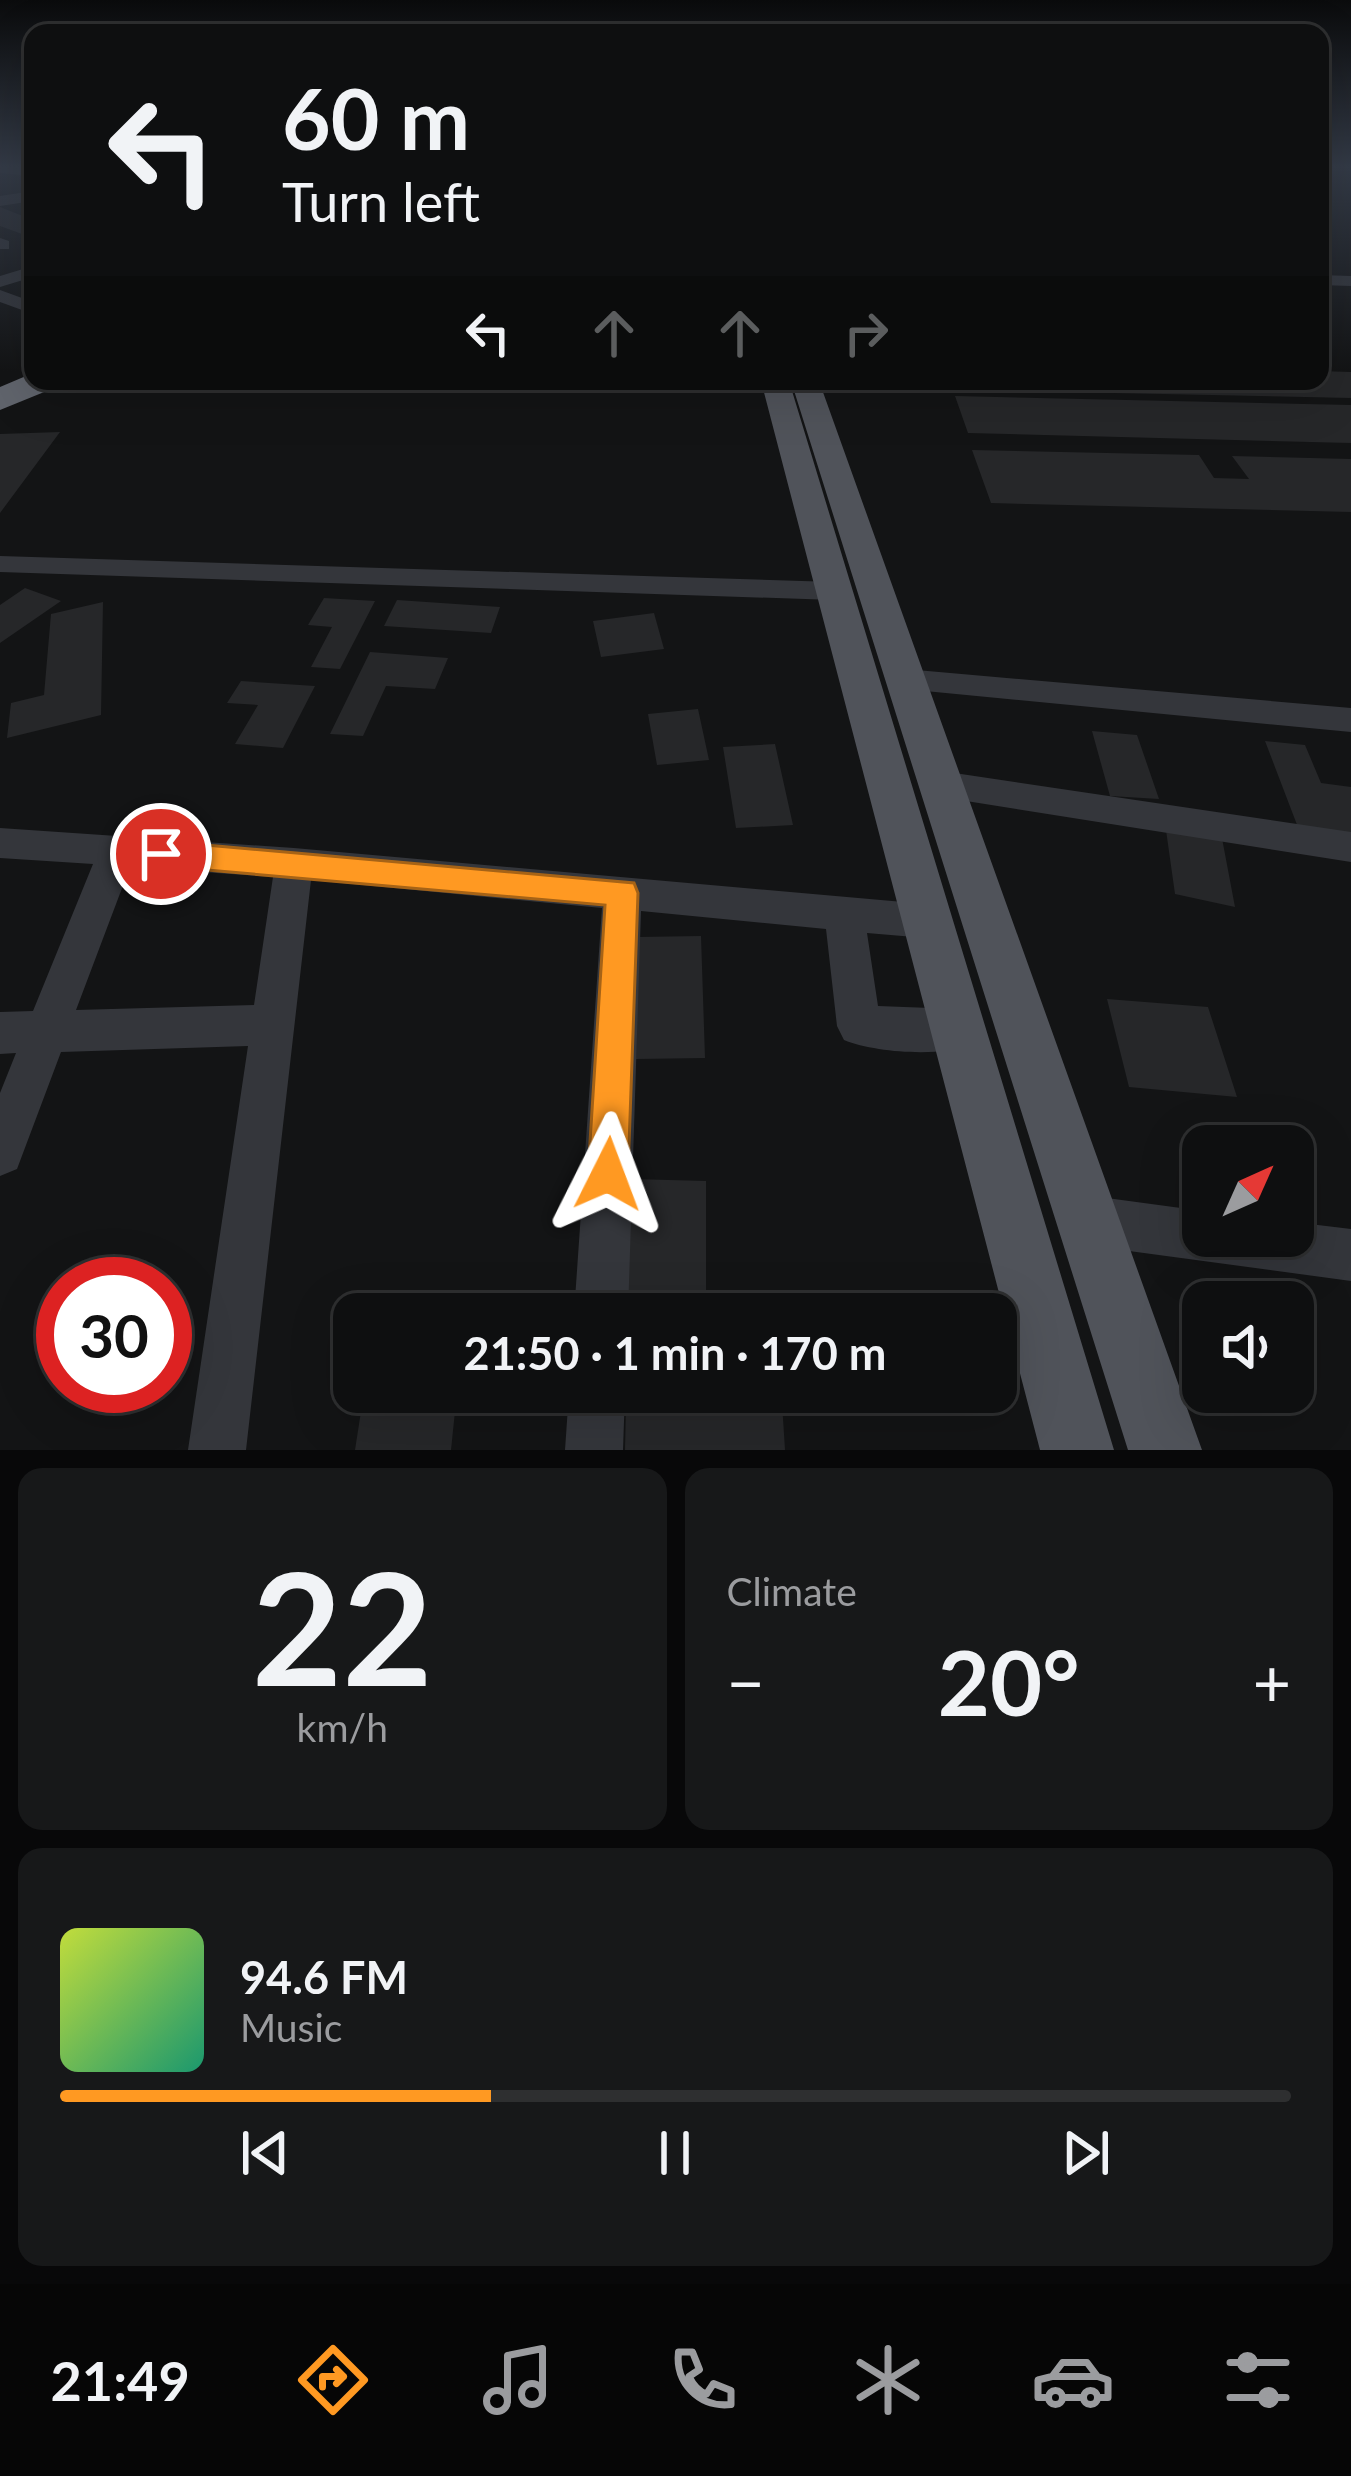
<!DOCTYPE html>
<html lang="en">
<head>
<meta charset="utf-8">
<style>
	:root { --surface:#0e0f10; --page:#171819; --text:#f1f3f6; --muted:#9b9c9f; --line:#2e2f30; --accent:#f92 }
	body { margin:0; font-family:Lato,sans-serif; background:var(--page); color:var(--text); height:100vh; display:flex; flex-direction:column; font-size:45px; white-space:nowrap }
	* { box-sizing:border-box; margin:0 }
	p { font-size:39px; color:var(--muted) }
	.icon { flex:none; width:66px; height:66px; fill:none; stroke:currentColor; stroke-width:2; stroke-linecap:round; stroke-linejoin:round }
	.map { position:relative; height:1450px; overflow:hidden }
	.panel { display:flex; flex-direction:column; gap:18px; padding:18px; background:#080809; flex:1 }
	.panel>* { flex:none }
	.hud { position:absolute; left:24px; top:24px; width:1305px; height:366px; border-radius:24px; box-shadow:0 12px 48px #0002,0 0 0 3px var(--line); background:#0e0f10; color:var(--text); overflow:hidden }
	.needle { width:78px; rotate:45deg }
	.buttons { position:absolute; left:1182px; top:1125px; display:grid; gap:24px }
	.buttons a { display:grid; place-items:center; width:132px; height:132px; border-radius:24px; background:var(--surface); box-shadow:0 12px 48px #0002,0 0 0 3px var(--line); font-size:60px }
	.speed { position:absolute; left:36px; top:1257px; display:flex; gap:24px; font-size:60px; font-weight:700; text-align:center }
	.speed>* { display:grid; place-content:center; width:156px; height:156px; border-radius:50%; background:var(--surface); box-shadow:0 12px 48px #0002,0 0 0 3px var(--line); line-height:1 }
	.speed .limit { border:18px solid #d22; background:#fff; color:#111 }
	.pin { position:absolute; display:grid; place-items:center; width:102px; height:102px; color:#fff; margin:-51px; border:6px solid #fff; border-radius:50%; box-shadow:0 3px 12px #0007 }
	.me { position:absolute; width:132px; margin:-66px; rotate:3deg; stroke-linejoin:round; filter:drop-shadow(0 0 9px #0008) }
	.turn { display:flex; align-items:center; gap:42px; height:252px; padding:0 60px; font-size:54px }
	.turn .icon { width:156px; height:156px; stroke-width:2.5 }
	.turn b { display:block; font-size:84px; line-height:102px }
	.lanes { display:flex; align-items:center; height:114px; padding:0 60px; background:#0003; justify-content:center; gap:60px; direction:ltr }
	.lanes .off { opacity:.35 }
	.big { font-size:90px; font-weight:700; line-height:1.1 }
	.panel .card { flex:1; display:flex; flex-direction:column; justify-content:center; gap:18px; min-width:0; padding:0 42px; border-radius:24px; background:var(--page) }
	.panel .dial { align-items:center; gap:0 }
	.dial b { font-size:156px; line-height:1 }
	.song { display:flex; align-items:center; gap:36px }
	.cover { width:144px; height:144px; border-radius:18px; background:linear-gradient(135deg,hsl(70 70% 55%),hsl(160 70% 35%)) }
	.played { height:12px; border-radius:6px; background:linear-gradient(90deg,var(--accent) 35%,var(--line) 35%) }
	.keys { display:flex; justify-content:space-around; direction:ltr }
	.heat { display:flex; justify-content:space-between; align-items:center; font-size:66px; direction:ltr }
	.panel .tiles { flex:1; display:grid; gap:18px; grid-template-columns:1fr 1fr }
	.card:last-child { grid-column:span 2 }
	.trip { position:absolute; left:333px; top:1293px; width:684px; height:120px; border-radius:24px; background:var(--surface); box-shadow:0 12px 48px #0002,0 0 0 3px var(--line); font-weight:700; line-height:120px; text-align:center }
	.tab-bar { display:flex; height:192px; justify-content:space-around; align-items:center; background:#060606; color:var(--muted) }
	.tab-bar .icon { width:84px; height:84px }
	.tab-bar .selected { color:var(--accent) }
	.tab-bar b { font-size:54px; color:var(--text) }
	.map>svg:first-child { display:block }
	.building { fill:#262729 }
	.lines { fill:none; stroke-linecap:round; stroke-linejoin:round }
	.minor { fill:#34363b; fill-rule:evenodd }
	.major { fill:#50535a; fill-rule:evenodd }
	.highway { fill:#60646c; fill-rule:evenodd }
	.route { fill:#f92; stroke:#a66316; stroke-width:3 }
</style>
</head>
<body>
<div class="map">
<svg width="1351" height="1450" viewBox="0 0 1351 1450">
	<rect width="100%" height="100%" fill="#131415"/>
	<path class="building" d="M 0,207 L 33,220 L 33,238 L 0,226 Z
		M 1320,371 L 1351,372 L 1351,398 L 971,390 L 968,381 L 1320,381 Z
		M 955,396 L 1351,405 L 1351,443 L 968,433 Z
		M 60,432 L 0,513 L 0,434 Z
		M 972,450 L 1199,455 L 1214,478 L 1249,479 L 1232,456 L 1351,459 L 1351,512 L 991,503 Z
		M 25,588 L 61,601 L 0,643 L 0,605 Z
		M 324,598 L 375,601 L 340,669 L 311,667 L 332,627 L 308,625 Z
		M 397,600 L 500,607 L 491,633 L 384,626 Z
		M 103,602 L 101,715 L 7,738 L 11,703 L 44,695 L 51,614 Z
		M 654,613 L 664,649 L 601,657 L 593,621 Z
		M 370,652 L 448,658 L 435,689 L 386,686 L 363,736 L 330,734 Z
		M 241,681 L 315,686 L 283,748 L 235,744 L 258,705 L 227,703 Z
		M 698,709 L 709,760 L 657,765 L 648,714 Z
		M 1092,731 L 1137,735 L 1159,799 L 1110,796 Z
		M 1265,741 L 1305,745 L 1321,783 L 1351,787 L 1351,836 L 1299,830 Z
		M 775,744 L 793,825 L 736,828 L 723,747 Z
		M 1165,823 L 1221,833 L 1235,907 L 1175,894 Z
		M 701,936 L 705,1058 L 636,1059 L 638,937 Z
		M 1107,999 L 1208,1007 L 1237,1097 L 1129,1087 Z
		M 632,1179 L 706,1181 L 706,1314 L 624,1314 Z
		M 364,1392 L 457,1392 L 451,1450 L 355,1450 Z
		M 782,1403 L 785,1450 L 625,1450 L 626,1404 Z"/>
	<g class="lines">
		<path class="minor" d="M 0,168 L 33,168 L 33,176 L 0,173 Z
			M 33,191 L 33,201 L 0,206 L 0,196 Z
			M 0,238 L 9,241 L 9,249 L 0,249 Z
			M 33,266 L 33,277 L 0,287 L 0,276 Z
			M 1320,275 L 1351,276 L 1351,286 L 1320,285 Z
			M 0,290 L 33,302 L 33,314 L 0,302 Z
			M 0,556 L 834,582 L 848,591 L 834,600 L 0,572 Z
			M 905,669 L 1351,708 L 1351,732 L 894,688 L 889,680 L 894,672 Z
			M 941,771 L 1351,832 L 1351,862 L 941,797 L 929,793 L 923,784 L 929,775 Z
			M 0,828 L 294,848 L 926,904 L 940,909 L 946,921 L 940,933 L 926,938 L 867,933 L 878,1006 L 957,1009 L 972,1015 L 979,1030 L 972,1045 C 940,1057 876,1053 844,1040 L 837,1026 L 826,929 L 641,911 L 628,1314 L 574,1314 L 602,908 L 311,880 L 246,1450 L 188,1450 L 248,1046 L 61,1052 L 17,1169 L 0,1176 L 0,1093 L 16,1053 L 0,1054 L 0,1012 L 33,1011 L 93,864 L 0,858 ZM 130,867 L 273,877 L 254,1005 L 76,1010 Z
			M 1092,1196 L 1203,1211 L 1203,1236 L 1293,1236 L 1293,1222 L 1351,1229 L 1351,1281 L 1092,1246 L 1074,1239 L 1067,1221 L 1074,1203 Z
			M 569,1392 L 625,1392 L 623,1450 L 565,1450 Z"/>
		<path class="major" d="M 761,381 L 789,381 L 1114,1450 L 1040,1450 Z
			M 791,381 L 819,381 L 1202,1450 L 1128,1450 Z"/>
		<path class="highway" d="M 33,373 L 33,381 L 58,381 L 54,388 L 0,410 L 0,387 Z"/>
	</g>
	<linearGradient id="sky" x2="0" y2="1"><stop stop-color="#0a0b0c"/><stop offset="0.45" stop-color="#333a46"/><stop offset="1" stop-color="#333a46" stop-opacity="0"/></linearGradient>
	<rect width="1351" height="371" fill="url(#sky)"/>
	<path class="route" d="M 161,841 L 634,883 L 638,893 L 628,1174 L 622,1188 L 608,1194 L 594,1188 L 588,1174 L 605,905 L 161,866 L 150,863 L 146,854 L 150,845 Z"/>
</svg>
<div class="buttons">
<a><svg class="needle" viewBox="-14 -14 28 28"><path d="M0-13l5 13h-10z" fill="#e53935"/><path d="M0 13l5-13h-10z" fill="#9b9c9f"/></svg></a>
<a><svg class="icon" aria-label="sound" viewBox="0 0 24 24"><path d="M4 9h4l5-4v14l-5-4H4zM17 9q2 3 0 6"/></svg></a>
</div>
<div class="speed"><div class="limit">30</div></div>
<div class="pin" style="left:161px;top:854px;background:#d93025"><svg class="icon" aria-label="arrive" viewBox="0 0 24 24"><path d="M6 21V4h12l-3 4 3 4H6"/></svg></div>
<svg class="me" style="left:608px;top:1174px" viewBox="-20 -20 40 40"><path d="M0-17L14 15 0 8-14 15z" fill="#f92" stroke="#fff" stroke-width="4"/></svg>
<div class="trip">21:50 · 1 min · 170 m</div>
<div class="hud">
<div class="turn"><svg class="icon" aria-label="left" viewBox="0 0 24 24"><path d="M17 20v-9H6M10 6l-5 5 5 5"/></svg><div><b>60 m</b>Turn left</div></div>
<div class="lanes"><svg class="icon" aria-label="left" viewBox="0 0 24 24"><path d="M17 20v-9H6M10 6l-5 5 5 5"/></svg><svg class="icon off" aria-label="ahead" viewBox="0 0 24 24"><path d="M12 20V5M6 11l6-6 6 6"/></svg><svg class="icon off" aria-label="ahead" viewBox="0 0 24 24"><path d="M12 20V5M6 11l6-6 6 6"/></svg><svg class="icon off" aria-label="right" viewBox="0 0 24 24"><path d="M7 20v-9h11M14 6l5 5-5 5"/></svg></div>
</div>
</div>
<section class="panel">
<div class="tiles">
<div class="card dial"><b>22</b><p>km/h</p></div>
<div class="card"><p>Climate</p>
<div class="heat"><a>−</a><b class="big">20°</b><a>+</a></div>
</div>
<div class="card">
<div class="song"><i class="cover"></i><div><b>94.6 FM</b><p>Music</p></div></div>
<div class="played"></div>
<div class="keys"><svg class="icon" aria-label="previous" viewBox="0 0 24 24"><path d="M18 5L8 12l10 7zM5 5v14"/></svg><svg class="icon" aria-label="pause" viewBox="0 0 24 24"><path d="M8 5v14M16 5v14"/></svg><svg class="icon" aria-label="next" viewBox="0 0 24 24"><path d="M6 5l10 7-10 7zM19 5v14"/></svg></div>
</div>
</div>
</section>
<nav class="tab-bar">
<b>21:49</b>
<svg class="icon selected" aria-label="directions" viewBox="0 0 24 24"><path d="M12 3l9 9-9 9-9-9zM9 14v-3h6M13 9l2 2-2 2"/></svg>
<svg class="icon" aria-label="music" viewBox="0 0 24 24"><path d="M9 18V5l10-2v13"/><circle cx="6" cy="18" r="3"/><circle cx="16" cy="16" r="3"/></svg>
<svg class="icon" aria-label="phone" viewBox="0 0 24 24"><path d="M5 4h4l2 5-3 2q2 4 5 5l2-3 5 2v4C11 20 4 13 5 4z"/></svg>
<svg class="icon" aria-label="climate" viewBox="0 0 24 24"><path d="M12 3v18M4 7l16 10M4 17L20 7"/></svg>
<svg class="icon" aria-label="car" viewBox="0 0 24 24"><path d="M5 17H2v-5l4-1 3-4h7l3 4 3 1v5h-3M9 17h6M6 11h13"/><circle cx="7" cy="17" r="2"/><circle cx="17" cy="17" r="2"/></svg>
<svg class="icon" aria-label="filters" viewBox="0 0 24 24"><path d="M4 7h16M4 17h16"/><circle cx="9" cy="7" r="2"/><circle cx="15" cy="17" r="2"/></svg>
</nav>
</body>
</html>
